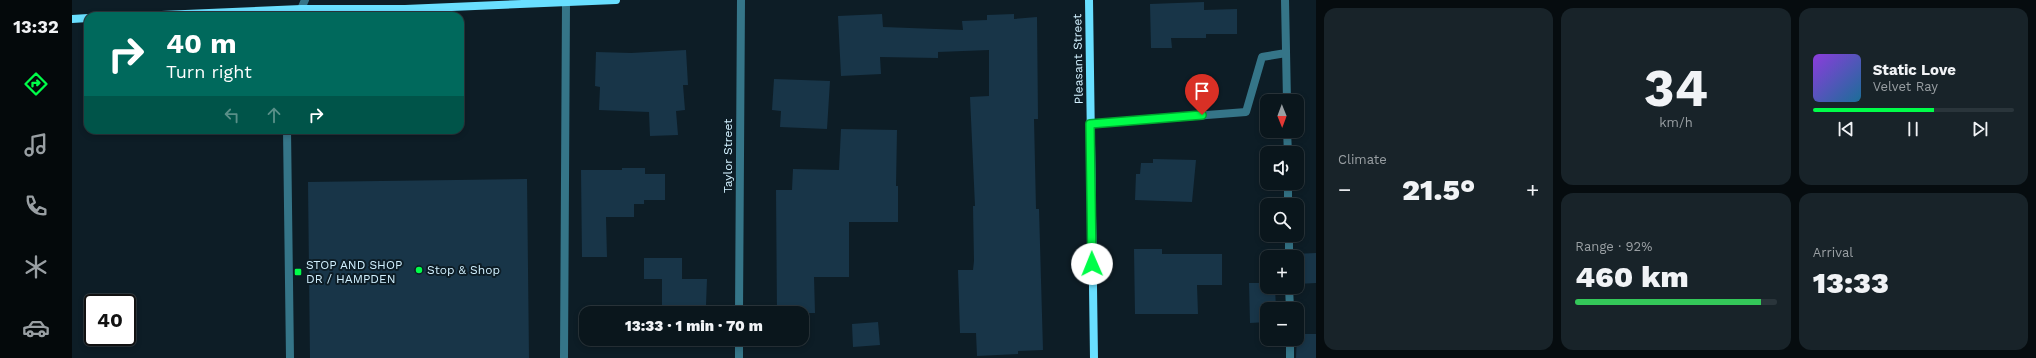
<!DOCTYPE html>
<html lang="en">
<head>
<meta charset="utf-8">
<style>
	:root { --surface:#0a161c; --page:#182329; --text:#f1f3f6; --muted:#999fa3; --line:#2a353b; --accent:#00fd49 }
	body { margin:0; font-family:"Work Sans",sans-serif; background:var(--page); color:var(--text); height:100vh; display:flex; flex-direction:column; font-size:15px; white-space:nowrap }
	* { box-sizing:border-box; margin:0 }
	p { font-size:13px; color:var(--muted) }
	.icon { flex:none; width:22px; height:22px; fill:none; stroke:currentColor; stroke-width:2; stroke-linecap:round; stroke-linejoin:round }
	.map { position:relative; flex:1; overflow:hidden }
	.drawer { display:flex; flex-direction:column; gap:8px; padding:8px; background:#060c0f; width:720px }
	.drawer>* { flex:none }
	.top-card { position:absolute; left:12px; top:12px; width:380px; height:122px; border-radius:12px; box-shadow:0 2px 6px #0003,0 0 0 1px var(--line); background:#00695c; color:#fff; overflow:hidden }
	.needle { width:26px; rotate:179deg }
	.controls { position:absolute; left:1188px; top:94px; display:grid; gap:8px }
	.controls a { display:grid; place-items:center; width:44px; height:44px; border-radius:8px; background:var(--surface); box-shadow:0 2px 6px #0003,0 0 0 1px var(--line); font-size:20px }
	.speed { position:absolute; left:12px; top:294px; display:flex; gap:8px; font-size:20px; font-weight:700; text-align:center }
	.speed>* { display:grid; place-content:center; width:52px; height:52px; border-radius:50%; background:var(--surface); box-shadow:0 2px 6px #0003,0 0 0 1px var(--line); line-height:1 }
	.speed .limit { border:2px solid #111; border-radius:6px; background:#fff; color:#111 }
	.pin { position:absolute; display:grid; place-items:center; width:34px; height:34px; color:#fff; margin:-41px -17px; border-radius:50% 50% 50% 0; rotate:-45deg; box-shadow:0 0 4px #0007 }
	.pin .icon { rotate:45deg }
	.me { position:absolute; width:44px; margin:-22px; rotate:359deg; stroke-linejoin:round; filter:drop-shadow(0 0 3px #0008) }
	.turn { display:flex; align-items:center; gap:14px; height:84px; padding:0 16px; font-size:18px }
	.turn .icon { width:52px; height:52px; stroke-width:2.5 }
	.turn b { display:block; font-size:28px; line-height:34px }
	.lanes { display:flex; align-items:center; height:38px; padding:0 16px; background:#0003; justify-content:center; gap:20px; direction:ltr }
	.lanes .off { opacity:.35 }
	.big { font-size:30px; font-weight:800; line-height:1.1 }
	.drawer .card { flex:1; display:flex; flex-direction:column; justify-content:center; gap:6px; min-width:0; padding:0 14px; border-radius:12px; background:var(--page) }
	.drawer .dial { align-items:center; gap:0 }
	.dial b { font-size:52px; line-height:1 }
	.song { display:flex; align-items:center; gap:12px }
	.cover { width:48px; height:48px; border-radius:6px; background:linear-gradient(135deg,hsl(270 70% 55%),hsl(200 70% 35%)) }
	.played { height:4px; border-radius:2px; background:linear-gradient(90deg,var(--accent) 60%,var(--line) 60%) }
	.keys { display:flex; justify-content:space-around; direction:ltr }
	.heat { display:flex; justify-content:space-between; align-items:center; font-size:22px; direction:ltr }
	.charge { height:6px; border-radius:3px; background:linear-gradient(90deg,#34c759 92%,var(--line) 0) }
	.drawer .tiles { flex:1; display:grid; gap:8px; grid-template-columns:repeat(3,1fr) }
	.card:first-child { grid-row:span 2 }
	.trip { position:absolute; left:507px; top:306px; width:230px; height:40px; border-radius:12px; background:var(--surface); box-shadow:0 2px 6px #0003,0 0 0 1px var(--line); font-weight:800; line-height:40px; text-align:center }
	main { display:flex; flex:1; min-height:0 }
	.dock { display:flex; flex-direction:column; width:72px; justify-content:space-around; align-items:center; background:#04090b; color:var(--muted) }
	.dock .icon { width:28px; height:28px }
	.dock .active { color:var(--accent) }
	.dock b { font-size:18px; color:var(--text) }
	.map>svg:first-child { display:block }
	.building { fill:#183548 }
	.lines { fill:none; stroke-linecap:round; stroke-linejoin:round }
	.lane { stroke:#357588; stroke-width:8 }
	.street { stroke:#357588; stroke-width:8 }
	.secondary { stroke:#69dfff; stroke-width:8 }
	.route-casing { stroke:#00a42f; stroke-width:10 }
	.route { stroke:#00fd49; stroke-width:7 }
	.poi-dot { fill:#00fd49; stroke:#0d1d26; stroke-width:1.5 }
	.labels { text-anchor:middle; dominant-baseline:central; stroke-width:4; stroke-linejoin:round; paint-order:stroke }
	.street-label { font-size:12px; fill:#d2f1ff; stroke:#0d1d26 }
	.poi-label { font-size:12px; fill:#d2f1ff; stroke:#0d1d26; text-anchor:start }
</style>
</head>
<body>
<main>
<nav class="dock">
<b>13:32</b>
<svg class="icon active" aria-label="directions" viewBox="0 0 24 24"><path d="M12 3l9 9-9 9-9-9zM9 14v-3h6M13 9l2 2-2 2"/></svg>
<svg class="icon" aria-label="music" viewBox="0 0 24 24"><path d="M9 18V5l10-2v13"/><circle cx="6" cy="18" r="3"/><circle cx="16" cy="16" r="3"/></svg>
<svg class="icon" aria-label="phone" viewBox="0 0 24 24"><path d="M5 4h4l2 5-3 2q2 4 5 5l2-3 5 2v4C11 20 4 13 5 4z"/></svg>
<svg class="icon" aria-label="climate" viewBox="0 0 24 24"><path d="M12 3v18M4 7l16 10M4 17L20 7"/></svg>
<svg class="icon" aria-label="car" viewBox="0 0 24 24"><path d="M5 17H2v-5l4-1 3-4h7l3 4 3 1v5h-3M9 17h6M6 11h13"/><circle cx="7" cy="17" r="2"/><circle cx="17" cy="17" r="2"/></svg>
</nav>
<div class="map">
<svg width="1244" height="358" viewBox="0 0 1244 358">
	<rect width="100%" height="100%" fill="#0d1d26"/>
	<path class="building" d="M 1132,2 L 1132,10 L 1165,9 L 1165,34 L 1134,34 L 1134,38 L 1099,38 L 1100,48 L 1079,48 L 1078,4 Z
		M 810,14 L 811,27 L 891,30 L 890,21 L 915,20 L 915,15 L 942,14 L 942,19 L 965,17 L 966,119 L 962,119 L 964,209 L 967,209 L 971,350 L 946,351 L 946,354 L 905,356 L 904,333 L 888,333 L 886,270 L 901,270 L 902,261 L 901,206 L 903,206 L 898,97 L 917,96 L 917,50 L 866,52 L 866,58 L 808,57 L 809,74 L 769,76 L 766,16 Z
		M 614,50 L 616,85 L 611,85 L 613,110 L 604,111 L 606,135 L 578,136 L 577,112 L 527,110 L 528,87 L 523,86 L 524,52 L 559,53 Z
		M 702,79 L 758,81 L 755,129 L 708,127 L 709,111 L 700,110 Z
		M 769,129 L 825,130 L 824,186 L 826,186 L 826,222 L 777,222 L 777,277 L 742,277 L 743,313 L 705,313 L 704,190 L 720,190 L 721,169 L 767,170 Z
		M 1081,159 L 1124,160 L 1120,202 L 1063,200 L 1064,174 L 1068,174 L 1069,163 L 1081,163 Z
		M 550,168 L 573,168 L 573,174 L 593,174 L 593,200 L 572,200 L 572,204 L 562,204 L 562,217 L 534,217 L 535,257 L 510,257 L 509,170 L 550,170 Z
		M 455,179 L 457,358 L 238,358 L 236,182 Z
		M 1062,249 L 1090,249 L 1090,254 L 1150,254 L 1150,285 L 1125,285 L 1126,314 L 1063,314 Z
		M 1244,253 L 1244,283 L 1225,284 L 1225,257 L 1223,257 L 1223,254 Z
		M 572,258 L 610,258 L 610,279 L 635,279 L 634,305 L 629,305 L 628,313 L 590,313 L 590,279 L 572,279 Z
		M 1177,283 L 1195,283 L 1195,287 L 1203,287 L 1204,309 L 1195,309 L 1195,322 L 1178,323 Z
		M 806,322 L 808,345 L 781,347 L 780,324 Z
		M 1225,334 L 1244,334 L 1244,358 L 1224,358 Z
		M 590,339 L 628,339 L 627,347 L 591,346 Z"/>
	<g class="lines">
		<path class="lane" d="M 1213,0 L 1215,101
			M 1018,124 L 1174,112 L 1190,57 L 1214,53
			M 215,130 L 218,358
			M 1215,131 L 1216,153
			M 1216,183 L 1216,205
			M 1217,235 L 1217,257
			M 1217,287 L 1218,309
			M 1218,339 L 1218,358
			M 492,358 L 494,3"/>
		<path class="street" d="M 229,9 L 233,0
			M 667,313 L 669,0
			M 667,358 L 667,339"/>
		<path class="secondary" d="M 1017,0 L 1022,358
			M 66,16 L 229,9 L 333,9 L 544,0
			M 0,19 L 16,18"/>
	</g>
	<g class="lines">
		<g class="route-casing">
			<path id="route" d="M 1020,264 L 1018,124 L 1130,115"/>
		</g>
		<use href="#route" class="route"/>
	</g>
	<g class="poi-dot">
		<circle cx="347" cy="270" r="4"/>
		<rect x="222" y="268" width="8" height="8" rx="2"/>
	</g>
	<g class="labels">
		<g class="street-label">
			<text transform="translate(1006 59) rotate(-91)">Pleasant Street</text>
			<text transform="translate(656 156) rotate(-90)">Taylor Street</text>
		</g>
		<g class="poi-label">
			<text x="234" y="265">STOP AND SHOP<tspan x="234" dy="14">DR / HAMPDEN</tspan></text>
			<text x="355" y="270">Stop &amp; Shop</text>
		</g>
	</g>
</svg>
<div class="controls">
<a><svg class="needle" viewBox="-14 -14 28 28"><path d="M0-13l5 13h-10z" fill="#e53935"/><path d="M0 13l5-13h-10z" fill="#999fa3"/></svg></a>
<a><svg class="icon" aria-label="sound" viewBox="0 0 24 24"><path d="M4 9h4l5-4v14l-5-4H4zM17 9q2 3 0 6"/></svg></a>
<a><svg class="icon" aria-label="search" viewBox="0 0 24 24"><circle cx="10" cy="10" r="6"/><path d="M15 15l6 6"/></svg></a>
<a>+</a>
<a>−</a>
</div>
<div class="speed"><div class="limit">40</div></div>
<div class="pin" style="left:1130px;top:115px;background:#d93025"><svg class="icon" aria-label="arrive" viewBox="0 0 24 24"><path d="M6 21V4h12l-3 4 3 4H6"/></svg></div>
<svg class="me" style="left:1020px;top:264px" viewBox="-20 -20 40 40"><circle r="19" fill="#fff"/><path d="M0-13L10 11 0 6-10 11z" fill="#00fd49"/></svg>
<div class="trip">13:33 · 1 min · 70 m</div>
<div class="top-card">
<div class="turn"><svg class="icon" aria-label="right" viewBox="0 0 24 24"><path d="M7 20v-9h11M14 6l5 5-5 5"/></svg><div><b>40 m</b>Turn right</div></div>
<div class="lanes"><svg class="icon off" aria-label="left" viewBox="0 0 24 24"><path d="M17 20v-9H6M10 6l-5 5 5 5"/></svg><svg class="icon off" aria-label="ahead" viewBox="0 0 24 24"><path d="M12 20V5M6 11l6-6 6 6"/></svg><svg class="icon" aria-label="right" viewBox="0 0 24 24"><path d="M7 20v-9h11M14 6l5 5-5 5"/></svg></div>
</div>
</div>
<section class="drawer">
<div class="tiles">
<div class="card"><p>Climate</p>
<div class="heat"><a>−</a><b class="big">21.5°</b><a>+</a></div>
</div>
<div class="card dial"><b>34</b><p>km/h</p></div>
<div class="card">
<div class="song"><i class="cover"></i><div><b>Static Love</b><p>Velvet Ray</p></div></div>
<div class="played"></div>
<div class="keys"><svg class="icon" aria-label="previous" viewBox="0 0 24 24"><path d="M18 5L8 12l10 7zM5 5v14"/></svg><svg class="icon" aria-label="pause" viewBox="0 0 24 24"><path d="M8 5v14M16 5v14"/></svg><svg class="icon" aria-label="next" viewBox="0 0 24 24"><path d="M6 5l10 7-10 7zM19 5v14"/></svg></div>
</div>
<div class="card"><p>Range · 92%</p><b class="big">460 km</b><div class="charge"></div></div>
<div class="card"><p>Arrival</p><b class="big">13:33</b></div>
</div>
</section>
</main>
</body>
</html>
